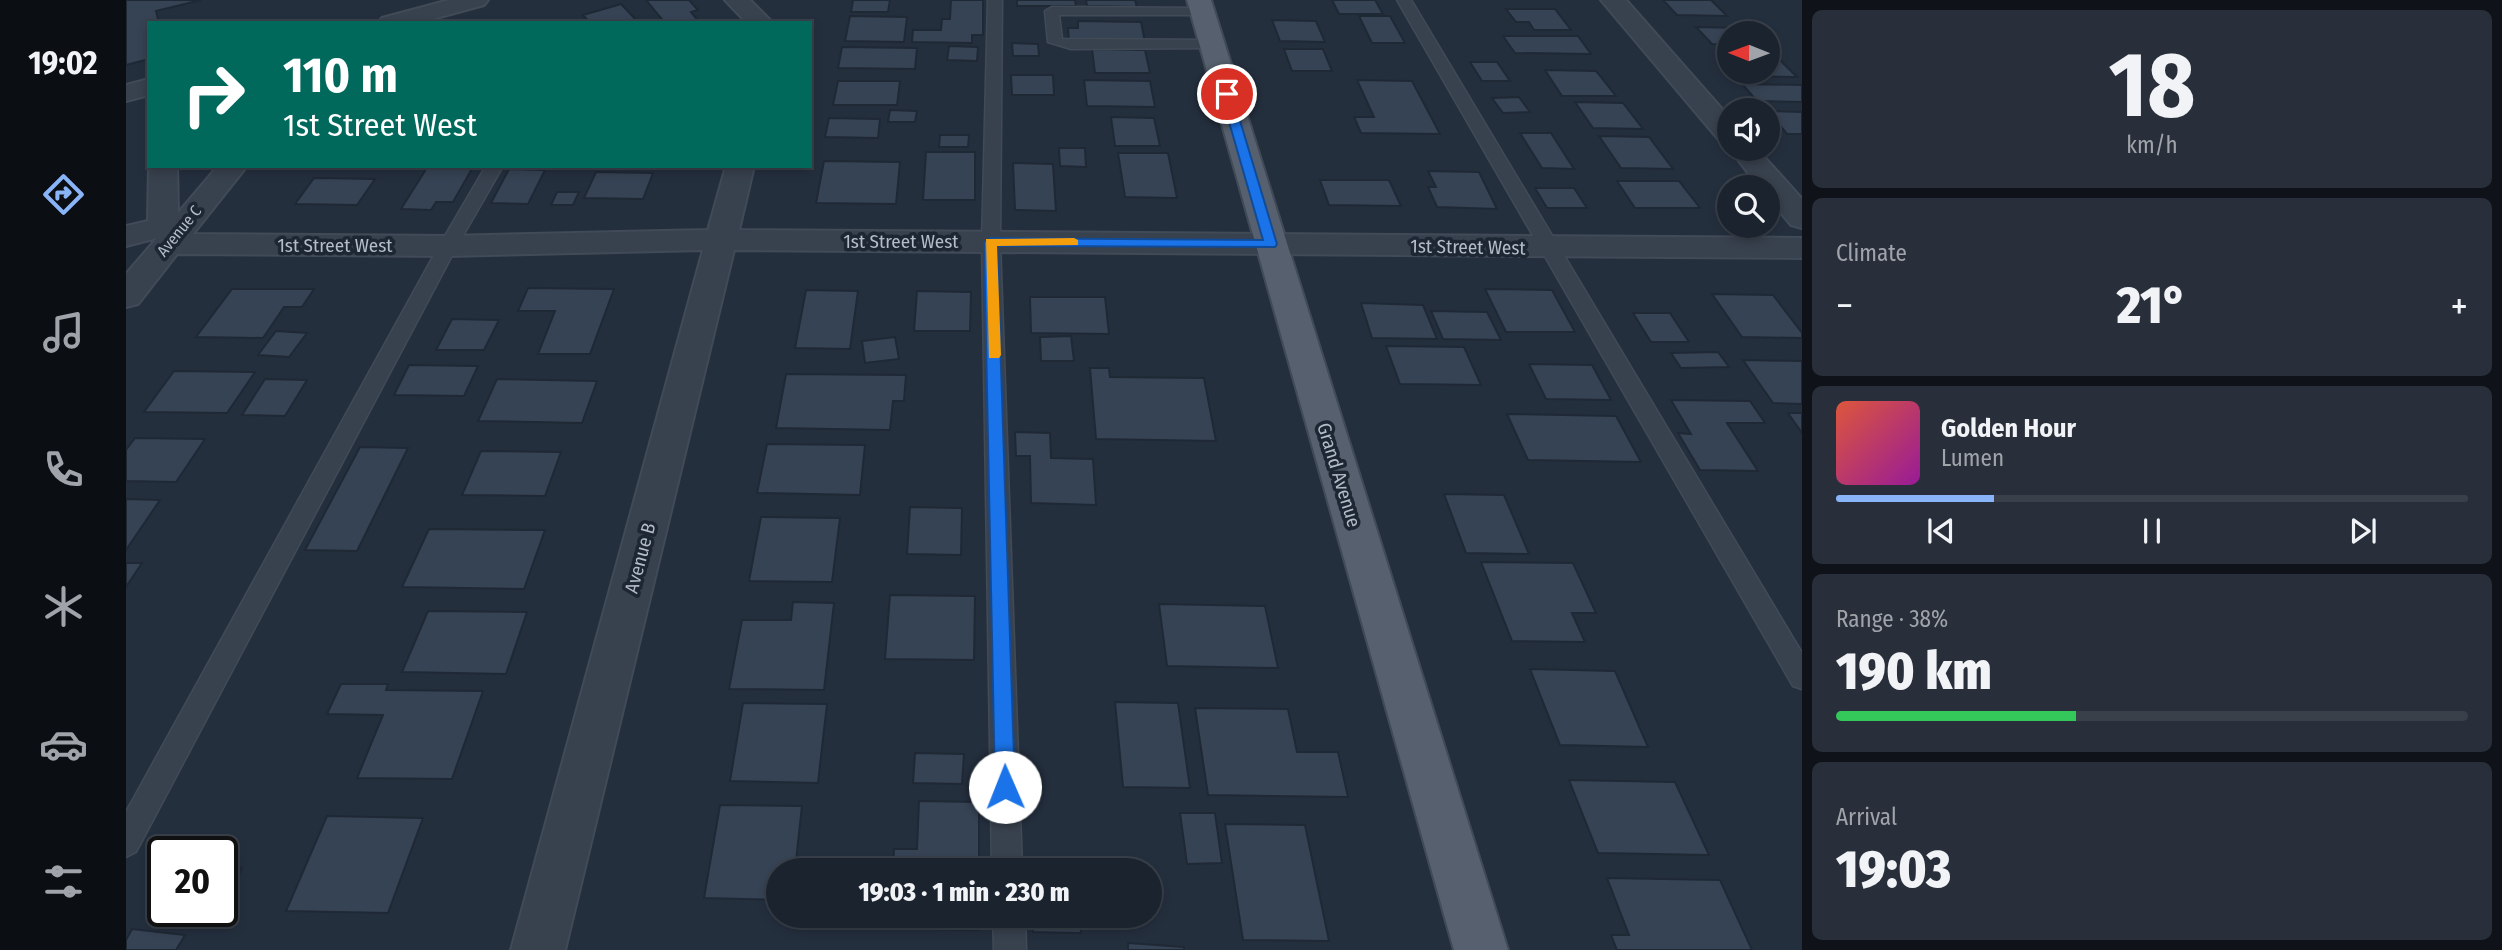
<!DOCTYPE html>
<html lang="en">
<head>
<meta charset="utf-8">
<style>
	:root { --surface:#1b232e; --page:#282f3a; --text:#f1f3f6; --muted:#a0a4aa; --line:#39404a; --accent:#8ab4f8 }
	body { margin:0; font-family:"Fira Sans Condensed",sans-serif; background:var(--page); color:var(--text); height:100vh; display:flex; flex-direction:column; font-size:26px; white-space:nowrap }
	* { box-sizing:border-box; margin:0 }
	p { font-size:23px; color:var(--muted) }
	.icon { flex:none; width:38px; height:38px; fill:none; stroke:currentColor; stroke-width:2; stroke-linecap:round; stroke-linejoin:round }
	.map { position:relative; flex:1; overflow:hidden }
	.panel { display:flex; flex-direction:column; gap:10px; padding:10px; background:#0f1319; width:700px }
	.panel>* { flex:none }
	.hud { position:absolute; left:21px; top:21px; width:665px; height:147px; border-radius:0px; box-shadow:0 4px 10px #0003,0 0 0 2px var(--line); background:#00695c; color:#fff; overflow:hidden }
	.needle { width:46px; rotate:271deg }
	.tools { position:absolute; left:1591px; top:21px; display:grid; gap:14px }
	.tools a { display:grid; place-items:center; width:63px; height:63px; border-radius:50%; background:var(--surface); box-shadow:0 4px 10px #0003,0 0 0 2px var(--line); font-size:35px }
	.speed { position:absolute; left:21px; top:836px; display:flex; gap:14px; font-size:35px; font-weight:700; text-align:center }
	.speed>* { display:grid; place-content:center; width:91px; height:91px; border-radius:50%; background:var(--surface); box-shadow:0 4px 10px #0003,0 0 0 2px var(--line); line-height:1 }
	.speed .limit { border:4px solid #111; border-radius:10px; background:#fff; color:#111 }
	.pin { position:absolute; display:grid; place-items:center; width:60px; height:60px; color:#fff; margin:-30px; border:4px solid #fff; border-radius:50%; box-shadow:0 2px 7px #0007 }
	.me { position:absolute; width:77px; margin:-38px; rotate:359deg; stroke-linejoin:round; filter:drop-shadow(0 0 5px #0008) }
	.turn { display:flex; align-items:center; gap:24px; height:147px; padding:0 21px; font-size:32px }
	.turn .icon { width:91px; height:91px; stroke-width:2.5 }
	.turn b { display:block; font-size:49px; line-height:60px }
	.big { font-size:52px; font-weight:800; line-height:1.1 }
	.panel .tile { flex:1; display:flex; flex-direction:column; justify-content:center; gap:10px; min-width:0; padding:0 24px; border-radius:10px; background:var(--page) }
	.panel .dial { align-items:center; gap:0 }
	.dial b { font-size:91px; line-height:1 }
	.song { display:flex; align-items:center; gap:21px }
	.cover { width:84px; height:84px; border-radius:10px; background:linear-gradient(135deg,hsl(10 70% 55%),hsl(300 70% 35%)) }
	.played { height:7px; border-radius:4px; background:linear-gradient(90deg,var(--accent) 25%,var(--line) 25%) }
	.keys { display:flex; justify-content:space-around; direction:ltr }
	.heat { display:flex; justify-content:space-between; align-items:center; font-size:38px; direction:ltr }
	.charge { height:10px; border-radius:5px; background:linear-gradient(90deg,#34c759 38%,var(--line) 0) }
	.trip { position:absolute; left:640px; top:858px; width:396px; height:70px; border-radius:35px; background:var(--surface); box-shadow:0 4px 10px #0003,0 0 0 2px var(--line); font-weight:800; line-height:70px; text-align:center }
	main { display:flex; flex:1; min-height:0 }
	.tabs { display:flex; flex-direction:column; width:126px; justify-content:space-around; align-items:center; background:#0b0e12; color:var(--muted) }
	.tabs .icon { width:49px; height:49px }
	.tabs .current { color:var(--accent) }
	.tabs b { font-size:32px; color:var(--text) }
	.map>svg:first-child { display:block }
	.building { fill:#364354; stroke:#1f2835; stroke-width:2 }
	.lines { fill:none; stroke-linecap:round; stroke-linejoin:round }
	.lane-casing { stroke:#414a57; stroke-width:3 }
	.street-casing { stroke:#414a57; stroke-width:4 }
	.primary-casing { stroke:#414a57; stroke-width:4 }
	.lane { fill:#38414e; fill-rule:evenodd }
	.street { fill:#38414e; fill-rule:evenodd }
	.primary { fill:#56606e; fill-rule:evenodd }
	.route { fill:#1a73e8; stroke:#114b97; stroke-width:2 }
	.slow { fill:#f59e0b }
	.labels { text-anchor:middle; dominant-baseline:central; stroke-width:7; stroke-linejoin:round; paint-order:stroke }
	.far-street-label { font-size:16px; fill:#b4bcc9; stroke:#1d2633 }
	.street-label { font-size:19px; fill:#b4bcc9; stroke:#1d2633 }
</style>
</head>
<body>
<main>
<nav class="tabs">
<b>19:02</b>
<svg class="icon current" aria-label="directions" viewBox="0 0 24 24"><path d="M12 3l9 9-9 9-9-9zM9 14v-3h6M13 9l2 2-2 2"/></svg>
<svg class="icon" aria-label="music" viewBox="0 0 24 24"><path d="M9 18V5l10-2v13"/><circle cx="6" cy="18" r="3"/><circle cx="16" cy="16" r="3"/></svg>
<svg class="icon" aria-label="phone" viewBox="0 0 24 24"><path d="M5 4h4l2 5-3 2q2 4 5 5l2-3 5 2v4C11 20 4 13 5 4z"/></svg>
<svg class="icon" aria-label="climate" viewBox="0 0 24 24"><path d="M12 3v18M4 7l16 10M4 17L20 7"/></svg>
<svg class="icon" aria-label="car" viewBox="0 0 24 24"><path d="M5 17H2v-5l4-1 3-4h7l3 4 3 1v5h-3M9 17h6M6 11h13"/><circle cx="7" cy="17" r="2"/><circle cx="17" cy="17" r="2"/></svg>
<svg class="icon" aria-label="filters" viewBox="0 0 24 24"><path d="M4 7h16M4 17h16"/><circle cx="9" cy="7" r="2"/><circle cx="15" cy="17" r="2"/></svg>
</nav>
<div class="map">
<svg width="1676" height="950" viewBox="0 0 1676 950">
	<rect width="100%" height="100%" fill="#242f3e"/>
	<path class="building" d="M 0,0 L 75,0 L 30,11 L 33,23 L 23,23 L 23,59 L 0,65 Z
		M 520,0 L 563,0 L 572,10 L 565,12 L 574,23 L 539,23 Z
		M 727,0 L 764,0 L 762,12 L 725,12 Z
		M 825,0 L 857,0 L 857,35 L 846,35 L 846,43 L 786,42 L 787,30 L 815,30 L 816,19 L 824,19 Z
		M 891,0 L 949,0 L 950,6 L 891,6 Z
		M 960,0 L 1009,0 L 1011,7 L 961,6 Z
		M 1206,0 L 1249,0 L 1257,14 L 1213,14 Z
		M 1537,0 L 1585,0 L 1601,16 L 1551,15 Z
		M 495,4 L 513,23 L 464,23 L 457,15 Z
		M 1380,9 L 1429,9 L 1445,30 L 1408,30 L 1403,22 L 1390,22 Z
		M 724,16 L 781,17 L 778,42 L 719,41 Z
		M 1233,16 L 1264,16 L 1279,43 L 1246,43 Z
		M 1146,20 L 1190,21 L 1199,42 L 1154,41 Z
		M 952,21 L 1015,22 L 1019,42 L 943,41 L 942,28 L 952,28 Z
		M 1570,27 L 1613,28 L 1618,33 L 1603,33 L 1603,45 L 1586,44 Z
		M 1377,36 L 1452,36 L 1465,54 L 1389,53 Z
		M 886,43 L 912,44 L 913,56 L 887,56 Z
		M 823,46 L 852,47 L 851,61 L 821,60 Z
		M 716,47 L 791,48 L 789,69 L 712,68 Z
		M 966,49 L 1019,50 L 1024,73 L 969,73 Z
		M 1158,49 L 1197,49 L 1206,71 L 1166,71 Z
		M 1642,60 L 1654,60 L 1671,77 L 1615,76 L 1611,72 L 1642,72 Z
		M 1344,62 L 1371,62 L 1384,81 L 1356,81 Z
		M 1419,70 L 1470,71 L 1490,96 L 1436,96 Z
		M 885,75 L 927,75 L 928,95 L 886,95 Z
		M 958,80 L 1024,81 L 1029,107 L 961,106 Z
		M 1231,80 L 1286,81 L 1314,134 L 1235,133 L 1228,117 L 1248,117 Z
		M 712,81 L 774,81 L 771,105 L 707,105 Z
		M 1616,84 L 1676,85 L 1676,102 L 1631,101 Z
		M 1393,97 L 1404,112 L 1377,113 L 1366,98 Z
		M 1449,102 L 1497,103 L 1517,129 L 1467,128 Z
		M 764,110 L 791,111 L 789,122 L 762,122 Z
		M 1642,111 L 1676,112 L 1676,134 L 1661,134 Z
		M 985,117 L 1028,118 L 1034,146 L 989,146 Z
		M 703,118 L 754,119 L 752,138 L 699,137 Z
		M 1394,133 L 1425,133 L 1448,169 L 1416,168 Z
		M 814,135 L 843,135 L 842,147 L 813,147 Z
		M 1473,136 L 1523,137 L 1547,169 L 1495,168 Z
		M 933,148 L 959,148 L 960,167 L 934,166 Z
		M 800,152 L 849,152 L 849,200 L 797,200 Z
		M 992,153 L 1042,153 L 1051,198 L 999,197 Z
		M 698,161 L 774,162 L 770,204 L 690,203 Z
		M 887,163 L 927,164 L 930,211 L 889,210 Z
		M 302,166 L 347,167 L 327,202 L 310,202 L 305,210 L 275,209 Z
		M 383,169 L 419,170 L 402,204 L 365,203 Z
		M 1302,171 L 1353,172 L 1371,209 L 1311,207 L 1302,187 L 1310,187 Z
		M 470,172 L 527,173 L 517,199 L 458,198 Z
		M 188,178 L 249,179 L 231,205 L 169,204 Z
		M 1194,180 L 1263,180 L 1275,206 L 1203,205 Z
		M 1491,181 L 1553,181 L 1574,208 L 1509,208 Z
		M 1409,188 L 1448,188 L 1461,208 L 1421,208 Z
		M 431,192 L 453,192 L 447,205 L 425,205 Z
		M 402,288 L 488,289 L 464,354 L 412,354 L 429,311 L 392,311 Z
		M 106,289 L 188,289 L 176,307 L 158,307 L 137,338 L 70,337 Z
		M 1359,289 L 1426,290 L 1449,332 L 1380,332 Z
		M 680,290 L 732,291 L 724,349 L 669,348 Z
		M 791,291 L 845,292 L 844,331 L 788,331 Z
		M 1586,294 L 1647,295 L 1676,333 L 1676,338 L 1616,337 Z
		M 904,297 L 979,297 L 983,334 L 905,333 Z
		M 1235,303 L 1297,305 L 1311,339 L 1246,338 Z
		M 1305,311 L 1361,312 L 1375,340 L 1317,339 Z
		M 1507,313 L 1544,313 L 1563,342 L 1525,342 Z
		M 326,319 L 373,320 L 358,350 L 310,350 Z
		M 150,331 L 181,333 L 163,357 L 132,355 Z
		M 945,336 L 948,361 L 915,361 L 914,337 Z
		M 769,337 L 773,359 L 739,363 L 736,341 Z
		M 1260,346 L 1338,347 L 1355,385 L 1274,384 Z
		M 1592,352 L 1603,367 L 1555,368 L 1545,353 Z
		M 1617,360 L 1676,361 L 1676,404 L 1647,403 Z
		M 1403,364 L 1466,365 L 1485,400 L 1420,399 Z
		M 283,365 L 352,366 L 338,396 L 268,395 Z
		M 964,368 L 983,368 L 984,377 L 1078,378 L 1090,441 L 970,439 Z
		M 48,371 L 129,372 L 101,413 L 18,412 Z
		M 660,374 L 780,375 L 778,401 L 767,401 L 764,430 L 650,428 Z
		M 139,379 L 181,380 L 159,416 L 116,415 Z
		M 371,379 L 471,381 L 456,423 L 352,421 Z
		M 1545,400 L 1624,401 L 1639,423 L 1601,423 L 1632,471 L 1574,470 L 1552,433 L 1565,434 Z
		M 1662,413 L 1676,413 L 1676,433 Z
		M 1381,414 L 1490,416 L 1515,462 L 1402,460 Z
		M 889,432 L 924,433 L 925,458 L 967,459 L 970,505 L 905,503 L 904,456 L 890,456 Z
		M 9,438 L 79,439 L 50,482 L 0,481 L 0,450 Z
		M 641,444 L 739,445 L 734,495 L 631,493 Z
		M 234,447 L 282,448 L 231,551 L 179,550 Z
		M 355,451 L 435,452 L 419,496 L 336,495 Z
		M 1318,494 L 1378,495 L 1403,554 L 1340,553 Z
		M 0,499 L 34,500 L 0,550 Z
		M 784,507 L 836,508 L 835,555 L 781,554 Z
		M 635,517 L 714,518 L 706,582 L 623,581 Z
		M 303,529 L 419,530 L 398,589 L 276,587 Z
		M 1355,562 L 1447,563 L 1470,613 L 1446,613 L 1459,642 L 1386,641 Z
		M 0,563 L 16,563 L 0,587 Z
		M 764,595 L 849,596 L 848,660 L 759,659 Z
		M 667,602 L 708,603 L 698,690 L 603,689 L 616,620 L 665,620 Z
		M 1033,604 L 1139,606 L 1152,668 L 1041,666 Z
		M 302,611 L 401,612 L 380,674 L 276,672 Z
		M 1404,669 L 1489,671 L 1522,747 L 1434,745 Z
		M 215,684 L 262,684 L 260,690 L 357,691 L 326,779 L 231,778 L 257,715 L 201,714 Z
		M 989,702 L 1052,703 L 1064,788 L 997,787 Z
		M 617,703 L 701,704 L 692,783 L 604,781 Z
		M 1069,708 L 1162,709 L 1171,752 L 1212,752 L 1222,797 L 1082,795 Z
		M 789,753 L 838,754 L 836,784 L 787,783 Z
		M 1443,780 L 1549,782 L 1583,855 L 1472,853 Z
		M 793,801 L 853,802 L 853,870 L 767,870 L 768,849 L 791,849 Z
		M 594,805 L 676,806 L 669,870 L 653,870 L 653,900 L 578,898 Z
		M 1054,813 L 1089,813 L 1096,863 L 1061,864 Z
		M 201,816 L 297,818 L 262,913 L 160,911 Z
		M 1099,824 L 1179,825 L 1203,941 L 1117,940 Z
		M 96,867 L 116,868 L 96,909 Z
		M 1481,878 L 1594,880 L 1626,950 L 1491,950 L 1485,935 L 1503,935 Z
		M 764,915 L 852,915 L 852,930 L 764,928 Z
		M 907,915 L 953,915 L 955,933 L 907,932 Z
		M 6,929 L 59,935 L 50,950 L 0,950 L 0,940 Z
		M 1002,943 L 1058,947 L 1058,950 L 1002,950 Z"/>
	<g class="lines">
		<g class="lane-casing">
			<path id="lane" d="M 862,0 L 876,0 L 874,242 L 896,870 L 866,870 L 856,242 Z
				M 1271,0 L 1285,0 L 1676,653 L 1676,689 L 1667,686 Z
				M 926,7 L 1077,8 L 1082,9 L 1082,15 L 933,15 L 936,39 L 1086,40 L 1093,44 L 1086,48 L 945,49 L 922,42 L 919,11 Z
				M 360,166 L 377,166 L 331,246 L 10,852 L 0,857 L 0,812 L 313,246 Z
				M 867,915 L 899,915 L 900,950 L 868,950 Z"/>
		</g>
		<g class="street-casing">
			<path id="street" d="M 323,0 L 362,0 L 358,5 L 292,23 L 252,23 L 256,18 Z
				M 599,0 L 624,0 L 647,23 L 621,23 Z
				M 1475,0 L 1500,0 L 1603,117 L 1603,142 L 1593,140 Z
				M 23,79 L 23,95 L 0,101 L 0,85 Z
				M 1603,148 L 1631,149 L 1676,199 L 1676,228 L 1665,225 L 1642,197 L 1642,187 L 1633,187 Z
				M 23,166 L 51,166 L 52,213 L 92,166 L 121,166 L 67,234 L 322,236 L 582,230 L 600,166 L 628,166 L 613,230 L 1676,238 L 1676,258 L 608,250 L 439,950 L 385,950 L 577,250 L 322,256 L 51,254 L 12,304 L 0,307 L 0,274 L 31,238 L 0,246 L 0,226 L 22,221 Z"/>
		</g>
		<g class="primary-casing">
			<path id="primary" d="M 1061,0 L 1085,0 L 1382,950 L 1328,950 Z"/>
		</g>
		<use href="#lane" class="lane"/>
		<use href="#street" class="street"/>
		<use href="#primary" class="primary"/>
	</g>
	<path class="route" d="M 1101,91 L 1106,94 L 1151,244 L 1149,247 L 871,246 L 889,787 L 886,794 L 879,797 L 872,794 L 869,787 L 858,242 L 864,238 L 1137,240 L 1095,94 Z"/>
	<path class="slow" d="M 948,238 L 952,240 L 952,245 L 871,246 L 875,355 L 873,358 L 863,358 L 860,239 Z"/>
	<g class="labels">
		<g class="far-street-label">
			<text transform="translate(53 231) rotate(-51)">Avenue C</text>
		</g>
		<g class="street-label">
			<text x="775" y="241">1st Street West</text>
			<text x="209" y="245">1st Street West</text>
			<text transform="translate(1342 247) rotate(1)">1st Street West</text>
			<text transform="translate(1213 475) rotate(73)">Grand Avenue</text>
			<text transform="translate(514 558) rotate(-75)">Avenue B</text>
		</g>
	</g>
</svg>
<div class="tools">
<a><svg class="needle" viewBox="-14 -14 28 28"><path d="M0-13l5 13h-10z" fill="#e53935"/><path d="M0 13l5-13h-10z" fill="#a0a4aa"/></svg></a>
<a><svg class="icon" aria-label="sound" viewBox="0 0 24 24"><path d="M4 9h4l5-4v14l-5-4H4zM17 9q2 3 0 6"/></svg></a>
<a><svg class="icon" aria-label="search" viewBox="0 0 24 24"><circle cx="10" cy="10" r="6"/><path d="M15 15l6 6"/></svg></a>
</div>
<div class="speed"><div class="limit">20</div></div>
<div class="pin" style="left:1101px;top:94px;background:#d93025"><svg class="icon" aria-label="arrive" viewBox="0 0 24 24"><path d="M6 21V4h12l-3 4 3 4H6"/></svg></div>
<svg class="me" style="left:879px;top:787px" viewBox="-20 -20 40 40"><circle r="19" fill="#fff"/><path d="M0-13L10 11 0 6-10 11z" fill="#1a73e8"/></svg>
<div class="trip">19:03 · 1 min · 230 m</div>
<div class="hud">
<div class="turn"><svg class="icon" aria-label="right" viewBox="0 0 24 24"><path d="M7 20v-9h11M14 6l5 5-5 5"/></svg><div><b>110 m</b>1st Street West</div></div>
</div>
</div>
<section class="panel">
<div class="tile dial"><b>18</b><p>km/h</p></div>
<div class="tile"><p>Climate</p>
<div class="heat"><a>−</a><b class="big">21°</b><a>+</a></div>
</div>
<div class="tile">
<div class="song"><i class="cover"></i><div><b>Golden Hour</b><p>Lumen</p></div></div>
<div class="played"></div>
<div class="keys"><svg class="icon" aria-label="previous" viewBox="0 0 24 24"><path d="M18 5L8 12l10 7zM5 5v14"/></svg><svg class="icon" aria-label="pause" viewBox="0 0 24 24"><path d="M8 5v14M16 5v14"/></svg><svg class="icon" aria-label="next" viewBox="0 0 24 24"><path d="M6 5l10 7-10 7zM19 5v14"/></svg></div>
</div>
<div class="tile"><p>Range · 38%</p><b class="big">190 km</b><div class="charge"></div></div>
<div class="tile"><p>Arrival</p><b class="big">19:03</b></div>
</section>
</main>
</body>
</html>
